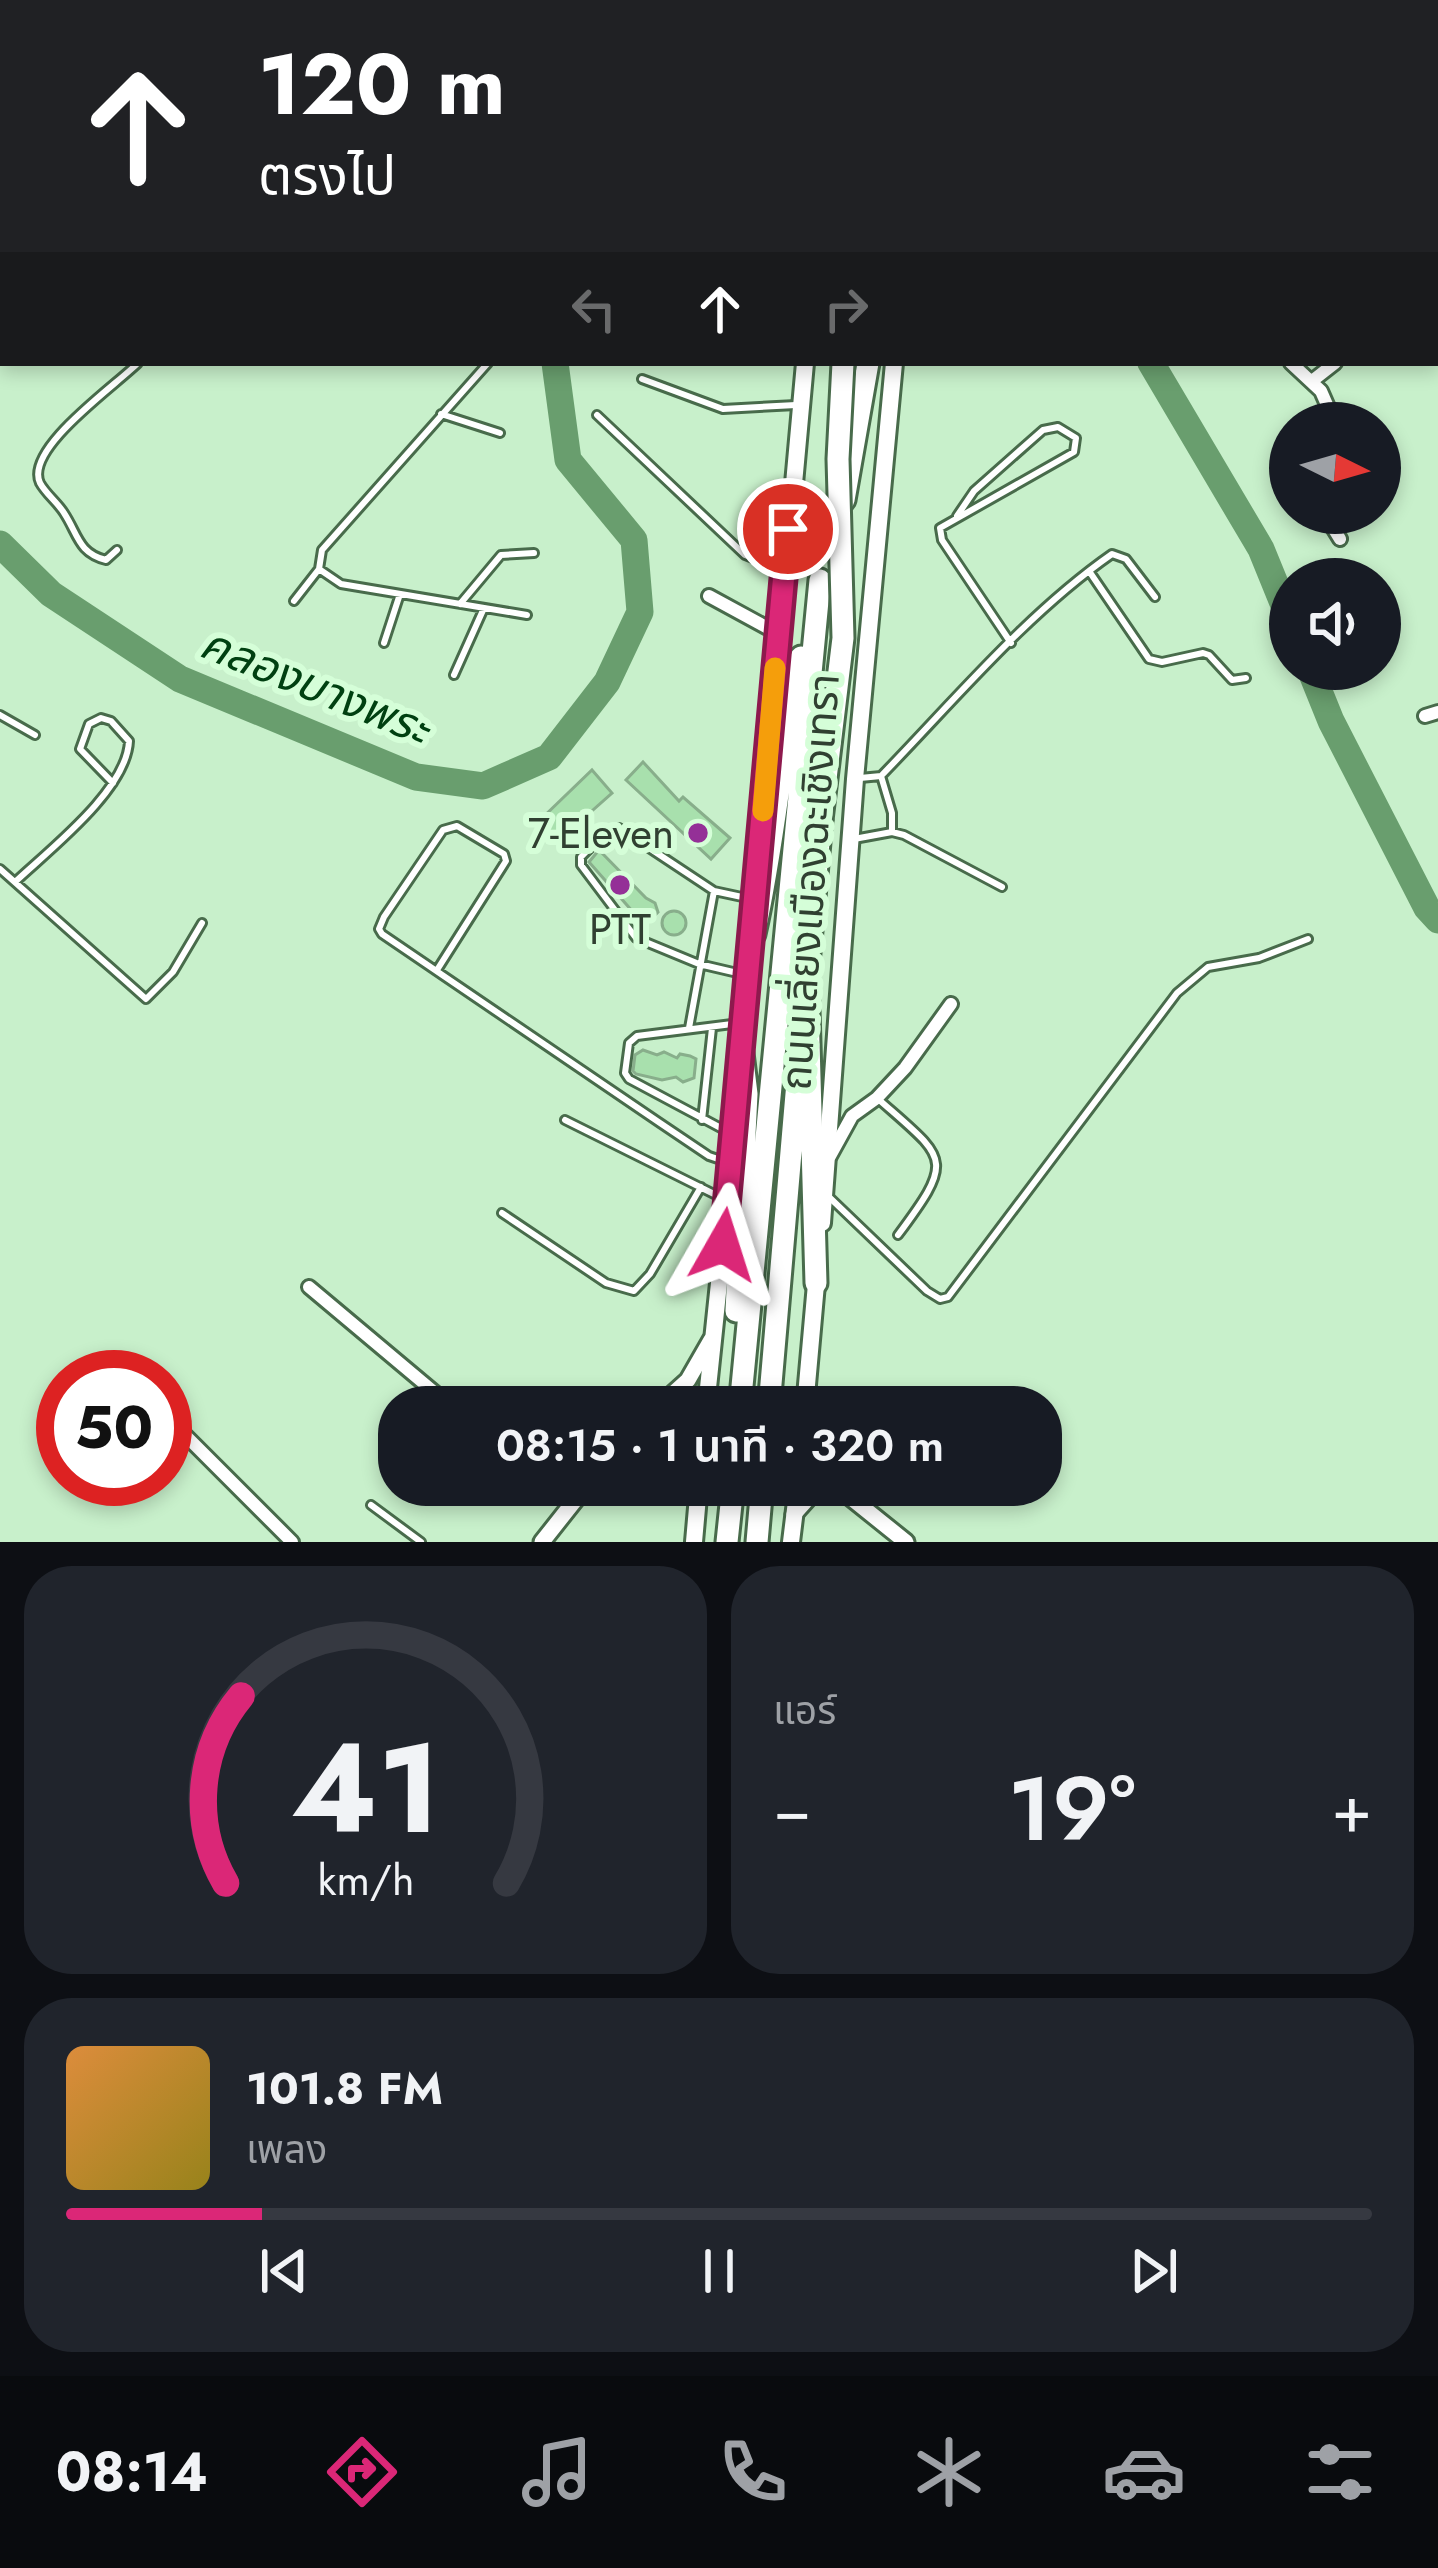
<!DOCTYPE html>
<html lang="th">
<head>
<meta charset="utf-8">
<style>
	:root { --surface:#171b24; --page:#20242c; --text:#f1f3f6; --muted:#9ea1a6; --line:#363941; --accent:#db2777 }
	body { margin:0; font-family:Jost,"Noto Sans Thai",sans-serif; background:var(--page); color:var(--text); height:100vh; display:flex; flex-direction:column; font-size:45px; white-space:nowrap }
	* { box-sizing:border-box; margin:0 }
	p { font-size:39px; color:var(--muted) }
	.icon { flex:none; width:66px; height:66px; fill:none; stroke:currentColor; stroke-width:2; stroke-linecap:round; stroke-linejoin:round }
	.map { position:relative; height:1542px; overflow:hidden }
	.drawer { display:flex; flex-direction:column; gap:24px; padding:24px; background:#0d0f14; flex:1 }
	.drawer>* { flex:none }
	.banner { position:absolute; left:0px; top:0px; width:1440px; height:366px; box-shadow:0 6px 18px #0003; background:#202124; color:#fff; overflow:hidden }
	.needle { width:78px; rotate:95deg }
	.tools { position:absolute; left:1269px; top:402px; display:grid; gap:24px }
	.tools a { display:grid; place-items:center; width:132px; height:132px; border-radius:50%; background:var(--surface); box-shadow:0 6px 18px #0003; font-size:60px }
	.speed { position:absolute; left:36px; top:1350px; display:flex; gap:24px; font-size:60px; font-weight:700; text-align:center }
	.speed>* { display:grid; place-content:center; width:156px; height:156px; border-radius:50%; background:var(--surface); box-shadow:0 6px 18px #0003; line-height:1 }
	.speed .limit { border:18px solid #d22; background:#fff; color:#111 }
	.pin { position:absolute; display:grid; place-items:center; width:102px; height:102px; color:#fff; margin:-51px; border:6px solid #fff; border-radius:50%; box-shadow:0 3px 12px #0007 }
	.me { position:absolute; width:132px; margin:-66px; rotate:6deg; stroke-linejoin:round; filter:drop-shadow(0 0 9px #0008) }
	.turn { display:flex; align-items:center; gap:42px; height:252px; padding:0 60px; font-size:54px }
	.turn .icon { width:156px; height:156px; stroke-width:2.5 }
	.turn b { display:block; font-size:84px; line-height:102px }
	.lanes { display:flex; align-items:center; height:114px; padding:0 60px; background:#0003; justify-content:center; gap:60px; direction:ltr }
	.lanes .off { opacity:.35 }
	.big { font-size:90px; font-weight:600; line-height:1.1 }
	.drawer .widget { flex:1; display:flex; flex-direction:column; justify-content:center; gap:18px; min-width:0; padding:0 42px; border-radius:48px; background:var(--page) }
	.drawer .dial { align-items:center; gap:0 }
	.dial svg { height:312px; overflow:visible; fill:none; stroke:var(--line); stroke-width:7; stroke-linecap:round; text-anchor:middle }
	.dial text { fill:var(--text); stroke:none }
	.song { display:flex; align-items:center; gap:36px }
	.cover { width:144px; height:144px; border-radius:18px; background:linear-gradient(135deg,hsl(30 70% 55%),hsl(50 70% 35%)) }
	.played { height:12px; border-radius:6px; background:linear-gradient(90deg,var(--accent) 15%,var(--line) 15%) }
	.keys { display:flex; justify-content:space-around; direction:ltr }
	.heat { display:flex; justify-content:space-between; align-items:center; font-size:66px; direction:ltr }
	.drawer .tiles { flex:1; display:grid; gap:24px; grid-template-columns:1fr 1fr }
	.widget:last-child { grid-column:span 2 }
	.trip { position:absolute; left:378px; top:1386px; width:684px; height:120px; border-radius:48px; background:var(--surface); box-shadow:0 6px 18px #0003; font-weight:600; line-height:120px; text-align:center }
	.tabs { display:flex; height:192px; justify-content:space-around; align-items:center; background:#090b0e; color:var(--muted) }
	.tabs .icon { width:84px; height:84px }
	.tabs .on { color:var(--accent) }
	.tabs b { font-size:54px; color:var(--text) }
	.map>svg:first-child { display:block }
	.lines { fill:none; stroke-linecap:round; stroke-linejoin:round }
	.river { stroke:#699e6e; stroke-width:27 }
	.building { fill:#a8e0ad; stroke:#88ae8b; stroke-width:3 }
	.service-casing { stroke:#486b4b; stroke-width:12 }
	.minor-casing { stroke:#486b4b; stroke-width:18 }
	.tertiary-casing { stroke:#486b4b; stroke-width:21 }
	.secondary-casing { stroke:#486b4b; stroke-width:22 }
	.trunk-casing { stroke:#486b4b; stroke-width:27 }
	.service { stroke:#fff; stroke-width:6 }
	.minor { stroke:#fff; stroke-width:12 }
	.tertiary { stroke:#fff; stroke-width:15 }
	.secondary { stroke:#fff; stroke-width:16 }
	.trunk { stroke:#fff; stroke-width:21 }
	.trunk-bridge-casing { stroke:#486b4b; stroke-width:27; stroke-linecap:butt }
	.trunk-bridge { stroke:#fff; stroke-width:21 }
	.route-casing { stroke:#8e194d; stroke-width:30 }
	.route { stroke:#db2777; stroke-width:21 }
	.slow { stroke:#f59e0b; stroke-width:21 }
	.poi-dot { fill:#943097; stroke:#d5fed8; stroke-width:4.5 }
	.labels { text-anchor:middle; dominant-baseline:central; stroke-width:12; stroke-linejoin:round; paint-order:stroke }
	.poi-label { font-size:42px; fill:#304031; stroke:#d5fed8; text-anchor:end }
	.street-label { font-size:42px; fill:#304031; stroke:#d5fed8 }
	.water-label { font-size:45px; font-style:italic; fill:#004011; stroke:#d5fed8 }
</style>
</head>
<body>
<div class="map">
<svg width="1438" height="1542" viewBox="0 0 1438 1542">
	<rect width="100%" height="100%" fill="#c8f0cb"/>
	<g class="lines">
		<path class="river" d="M 1151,363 L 1261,549 L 1290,620
			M 0,544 L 51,594 L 180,679 L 416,777 L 483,786 L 549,757 L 607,682 L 640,612 L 634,540 L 568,460 L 555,363
			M 1310,669 L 1331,721 L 1427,908 L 1438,920"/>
	</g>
	<path class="building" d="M 643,762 L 679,801 L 683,797 L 730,838 L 711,859 L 626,780 Z
		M 592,770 L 612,793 L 584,818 L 589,823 L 562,847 L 539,821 Z
		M 599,850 L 646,898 L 655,903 L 658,912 L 645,925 L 634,920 L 633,912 L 589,862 Z
		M662 923a12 12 0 1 1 24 0a12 12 0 1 1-24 0Z
		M 643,1050 L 657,1055 L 664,1052 L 677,1058 L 680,1054 L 690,1056 L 696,1059 L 694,1078 L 683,1082 L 676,1077 L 662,1080 L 636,1074 L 633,1071 L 635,1055 Z"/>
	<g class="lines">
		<g class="service-casing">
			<path id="service" d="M 817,0 L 834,3
				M 782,3 L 784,0
				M 0,15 L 3,0
				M 0,24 L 3,31
				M 1437,88 L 1438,89
				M 1437,114 L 1438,114
				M 0,138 L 3,135
				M 488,363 L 322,550 L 319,569 L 341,584 L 527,615
				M 642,379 L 723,409 L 796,405
				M 441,414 L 500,433
				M 597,415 L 745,555 L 781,569
				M 957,516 L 974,491 L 1043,430 L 1058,427 L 1076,438 L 1074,452 L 940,528 L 942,540 L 1011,643
				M 117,550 L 106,560 C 78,553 78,534 64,513 C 58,503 46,494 40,483 C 24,449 115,386 138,363
				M 1089,571 L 1149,659 L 1162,662 L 1203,653 L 1209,655 L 1232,680 L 1246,678
				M 294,601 L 319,569
				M 460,604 L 501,555 L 534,553
				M 384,643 L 400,594
				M 454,675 L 484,608
				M 0,715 L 35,735
				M 881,776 L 892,813 L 892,832
				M 860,778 L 881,776 C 954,701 1026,614 1112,554 L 1126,559 L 1155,597
				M 854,839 L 892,832 L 904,835 L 1002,887
				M 0,869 L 146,999 L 173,972 L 202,923
				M 15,882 C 49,850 127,790 129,741 L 111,721 L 101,718 L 89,724 L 80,749 L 113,783
				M 437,970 L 506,861 L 504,854 L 457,826 L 443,830 L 384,917 L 379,929 L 382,934 L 660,1123 L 709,1156 L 730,1163
				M 746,975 L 699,964 L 636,938 L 581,865 L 581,857 L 607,831 L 619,828 L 714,891 L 756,900
				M 689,1028 L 714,891
				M 877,1098 C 947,1160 956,1157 898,1235
				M 565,1120 L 724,1199
				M 702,1120 L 712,1028
				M 732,1134 L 629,1079 L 625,1073 L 629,1043 L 637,1036 L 740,1023
				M 828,1196 L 927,1291 L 940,1299 L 948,1297 L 1177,993 L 1208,967 L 1259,958 L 1308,939
				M 502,1213 L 606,1283 L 634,1291 L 650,1274 L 701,1187
				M 371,1505 L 421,1542"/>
		</g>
		<g class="minor-casing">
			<path id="minor" d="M 703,3 L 705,0
				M 1437,284 L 1438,284
				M 1291,363 L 1321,391 L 1335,423
				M 1312,381 L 1335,363
				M 1324,513 L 1340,539
				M 709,596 L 777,633
				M 1425,716 L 1438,712
				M 830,1156 L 852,1116 L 877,1098 L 905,1068 L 951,1004
				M 309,1287 L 452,1407
				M 165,1415 L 292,1542
				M 549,1485 L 573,1502"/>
		</g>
		<g class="tertiary-casing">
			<path id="tertiary" d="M 658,1407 L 688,1380 L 711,1340
				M 835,1485 L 906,1542
				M 794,1514 L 812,1494 L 838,1488
				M 542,1542 L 587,1485"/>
		</g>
		<g class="secondary-casing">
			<path id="secondary" d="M 926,0 L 926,3
				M 853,3 L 854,0
				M 972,3 L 976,0
				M 760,857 L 805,363
				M 741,1066 L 754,924
				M 822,1223 L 855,779 L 894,363
				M 706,1407 L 736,1121
				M 805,1407 L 817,1273
				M 694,1542 L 699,1485
				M 791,1542 L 798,1485"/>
		</g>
		<g class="trunk-casing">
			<path id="trunk" d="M 870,0 L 870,3
				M 1226,0 L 1237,3
				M 1298,0 L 1308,3
				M 1378,0 L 1388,3
				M 907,3 L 909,0
				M 1437,17 L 1438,17
				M 1437,41 L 1438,41
				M 1437,65 L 1438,65
				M 844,500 L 868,363
				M 754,934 C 775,842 781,749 801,657
				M 816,1283 L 807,975 L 821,820
				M 736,1311 L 747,1094 L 742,1053
				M 740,1407 L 820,580
				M 769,1407 L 798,1071
				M 727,1542 L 733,1485
				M 757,1542 L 762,1485"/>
		</g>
		<use href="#service" class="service"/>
		<use href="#minor" class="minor"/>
		<use href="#tertiary" class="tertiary"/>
		<use href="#secondary" class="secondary"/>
		<use href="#trunk" class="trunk"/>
		<g class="trunk-bridge-casing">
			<path id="trunk-bridge" d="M 821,820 L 843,638 L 838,459 L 843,363"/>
		</g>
		<use href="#trunk-bridge" class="trunk-bridge"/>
	</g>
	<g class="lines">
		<g class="route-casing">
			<path id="route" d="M 723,1245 L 788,529"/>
		</g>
		<use href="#route" class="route"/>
		<path class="slow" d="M 763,811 L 775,668"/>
	</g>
	<g class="poi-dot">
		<circle cx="698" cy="833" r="12"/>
		<circle cx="620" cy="885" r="12"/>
	</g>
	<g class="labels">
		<g class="poi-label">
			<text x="674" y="833">7-Eleven</text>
			<text x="620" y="929" text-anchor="middle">PTT</text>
		</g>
		<g class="street-label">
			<text transform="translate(810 882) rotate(-86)">ถนนเลี่ยงเมืองฉะเชิงเทรา</text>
		</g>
		<g class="water-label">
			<text transform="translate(315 686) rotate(22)">คลองบางพระ</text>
		</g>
	</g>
</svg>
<div class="tools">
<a><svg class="needle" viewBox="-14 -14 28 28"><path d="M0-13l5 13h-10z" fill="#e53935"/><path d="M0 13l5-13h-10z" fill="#9ea1a6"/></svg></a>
<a><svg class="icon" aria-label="sound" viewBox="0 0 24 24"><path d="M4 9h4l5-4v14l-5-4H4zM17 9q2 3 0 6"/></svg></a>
</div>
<div class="speed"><div class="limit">50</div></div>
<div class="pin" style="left:788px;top:529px;background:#d93025"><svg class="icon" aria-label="arrive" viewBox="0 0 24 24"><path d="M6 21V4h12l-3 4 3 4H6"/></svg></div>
<svg class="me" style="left:723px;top:1245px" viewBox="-20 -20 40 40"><path d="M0-17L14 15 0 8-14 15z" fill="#db2777" stroke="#fff" stroke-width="4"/></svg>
<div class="trip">08:15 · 1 นาที · 320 m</div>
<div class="banner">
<div class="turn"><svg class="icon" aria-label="ahead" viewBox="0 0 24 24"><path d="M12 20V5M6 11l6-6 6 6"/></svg><div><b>120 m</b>ตรงไป</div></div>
<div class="lanes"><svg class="icon off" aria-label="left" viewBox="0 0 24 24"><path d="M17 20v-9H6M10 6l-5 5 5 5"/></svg><svg class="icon" aria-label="ahead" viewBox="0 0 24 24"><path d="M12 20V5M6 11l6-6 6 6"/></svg><svg class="icon off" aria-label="right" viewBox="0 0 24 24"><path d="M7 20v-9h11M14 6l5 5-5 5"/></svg></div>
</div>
</div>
<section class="drawer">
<div class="tiles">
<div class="widget dial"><svg viewBox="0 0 100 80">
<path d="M14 69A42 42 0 1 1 86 69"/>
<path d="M14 69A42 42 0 0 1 18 21" stroke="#db2777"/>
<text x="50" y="56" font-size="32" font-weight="700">41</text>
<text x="50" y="72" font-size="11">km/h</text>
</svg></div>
<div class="widget"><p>แอร์</p>
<div class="heat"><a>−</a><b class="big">19°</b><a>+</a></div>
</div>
<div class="widget">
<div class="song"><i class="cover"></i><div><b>101.8 FM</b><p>เพลง</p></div></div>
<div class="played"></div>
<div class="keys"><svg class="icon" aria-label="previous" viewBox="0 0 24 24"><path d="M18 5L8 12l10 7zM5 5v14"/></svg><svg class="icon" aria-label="pause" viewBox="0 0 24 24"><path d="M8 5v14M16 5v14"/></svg><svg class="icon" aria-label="next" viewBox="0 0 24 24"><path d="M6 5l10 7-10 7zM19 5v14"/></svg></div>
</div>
</div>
</section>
<nav class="tabs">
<b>08:14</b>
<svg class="icon on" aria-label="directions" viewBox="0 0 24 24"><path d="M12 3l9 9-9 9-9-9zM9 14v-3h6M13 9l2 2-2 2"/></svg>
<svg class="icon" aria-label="music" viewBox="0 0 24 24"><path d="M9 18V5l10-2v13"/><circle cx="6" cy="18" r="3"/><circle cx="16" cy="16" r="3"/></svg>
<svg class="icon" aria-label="phone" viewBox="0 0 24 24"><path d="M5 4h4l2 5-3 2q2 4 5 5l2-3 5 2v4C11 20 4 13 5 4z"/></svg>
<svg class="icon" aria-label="climate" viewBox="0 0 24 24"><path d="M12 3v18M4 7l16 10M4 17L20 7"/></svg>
<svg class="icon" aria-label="car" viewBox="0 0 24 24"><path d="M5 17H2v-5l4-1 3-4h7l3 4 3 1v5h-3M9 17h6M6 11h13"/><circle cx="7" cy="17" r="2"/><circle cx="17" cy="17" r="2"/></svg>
<svg class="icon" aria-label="filters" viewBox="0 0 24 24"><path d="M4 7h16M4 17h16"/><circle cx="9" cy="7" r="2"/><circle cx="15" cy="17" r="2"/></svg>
</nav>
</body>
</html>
